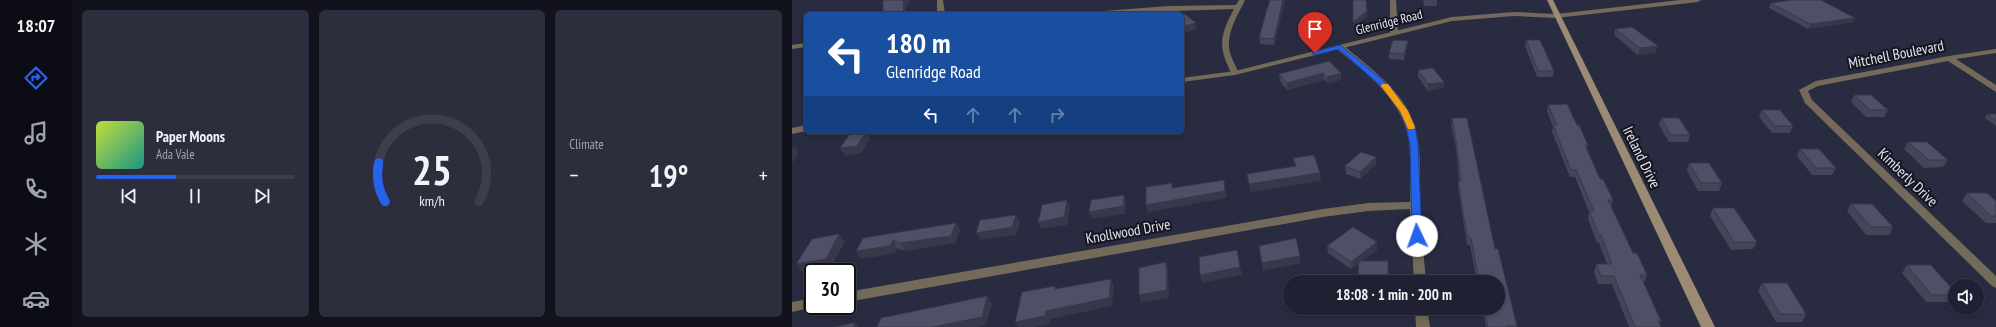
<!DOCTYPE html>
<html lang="en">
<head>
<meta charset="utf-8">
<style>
	:root { --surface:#1f2031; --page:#2c2d3d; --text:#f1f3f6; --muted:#a1a3ab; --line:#3c3e4d; --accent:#2563eb }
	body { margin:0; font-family:"PT Sans Narrow",sans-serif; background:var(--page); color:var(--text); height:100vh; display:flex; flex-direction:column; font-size:15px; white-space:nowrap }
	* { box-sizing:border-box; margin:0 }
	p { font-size:13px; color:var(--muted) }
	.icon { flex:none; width:22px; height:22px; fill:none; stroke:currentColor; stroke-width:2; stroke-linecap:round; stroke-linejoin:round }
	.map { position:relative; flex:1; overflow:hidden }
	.drawer { display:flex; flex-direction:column; gap:10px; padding:10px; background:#11121b; width:720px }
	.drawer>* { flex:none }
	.top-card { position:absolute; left:12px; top:12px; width:380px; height:122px; border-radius:6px; box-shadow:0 2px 6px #0003,0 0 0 1px var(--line); background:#1a4fa0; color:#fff; overflow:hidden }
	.fabs { position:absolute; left:1156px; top:279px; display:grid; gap:8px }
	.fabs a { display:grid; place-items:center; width:36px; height:36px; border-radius:50%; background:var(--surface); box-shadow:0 2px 6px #0003,0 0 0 1px var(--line); font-size:20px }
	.speed { position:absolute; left:12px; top:263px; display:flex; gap:8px; font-size:20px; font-weight:700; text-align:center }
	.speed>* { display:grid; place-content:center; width:52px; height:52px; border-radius:50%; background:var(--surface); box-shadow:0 2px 6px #0003,0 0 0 1px var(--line); line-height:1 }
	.speed .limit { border:2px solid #111; border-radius:6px; background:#fff; color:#111 }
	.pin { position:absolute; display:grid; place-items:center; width:34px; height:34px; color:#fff; margin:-41px -17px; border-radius:50% 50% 50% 0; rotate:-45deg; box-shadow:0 0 4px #0007 }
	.pin .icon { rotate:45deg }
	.me { position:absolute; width:44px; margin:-22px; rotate:357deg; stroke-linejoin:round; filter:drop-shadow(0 0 3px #0008) }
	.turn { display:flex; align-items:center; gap:14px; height:84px; padding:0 16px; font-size:18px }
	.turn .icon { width:52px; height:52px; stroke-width:2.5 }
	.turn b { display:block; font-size:28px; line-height:34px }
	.lanes { display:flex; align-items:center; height:38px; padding:0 16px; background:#0003; justify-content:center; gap:20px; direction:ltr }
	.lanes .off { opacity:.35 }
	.big { font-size:30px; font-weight:800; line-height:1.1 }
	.drawer .widget { flex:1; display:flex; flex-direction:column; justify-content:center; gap:6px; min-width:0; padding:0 14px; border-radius:6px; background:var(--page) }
	.drawer .dial { align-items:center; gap:0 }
	.dial svg { height:104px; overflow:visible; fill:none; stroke:var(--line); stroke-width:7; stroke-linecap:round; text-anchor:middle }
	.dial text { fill:var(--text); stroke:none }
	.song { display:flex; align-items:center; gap:12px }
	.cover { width:48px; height:48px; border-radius:6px; background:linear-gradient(135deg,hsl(70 70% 55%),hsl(170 70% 35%)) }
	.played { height:4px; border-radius:2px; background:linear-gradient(90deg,var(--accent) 40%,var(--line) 40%) }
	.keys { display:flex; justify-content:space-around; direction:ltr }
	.heat { display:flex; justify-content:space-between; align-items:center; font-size:22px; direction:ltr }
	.drawer .tiles { flex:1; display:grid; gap:10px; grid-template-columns:repeat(3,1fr) }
	.trip { position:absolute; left:491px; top:275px; width:222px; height:40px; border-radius:20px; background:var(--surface); box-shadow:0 2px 6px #0003,0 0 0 1px var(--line); font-weight:800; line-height:40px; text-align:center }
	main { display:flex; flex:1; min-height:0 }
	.tab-bar { display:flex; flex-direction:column; width:72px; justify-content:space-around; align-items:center; background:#0c0d14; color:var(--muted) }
	.tab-bar .icon { width:28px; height:28px }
	.tab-bar .active { color:var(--accent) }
	.tab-bar b { font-size:18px; color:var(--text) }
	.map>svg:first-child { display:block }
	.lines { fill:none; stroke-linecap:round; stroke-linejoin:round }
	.minor { fill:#746a5a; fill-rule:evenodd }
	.tertiary { fill:#746a5a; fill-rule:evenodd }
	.secondary { fill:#9b8b73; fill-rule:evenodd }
	.wall { fill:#434559 }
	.shaded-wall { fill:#373849 }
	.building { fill:#4e5068; stroke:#373849 }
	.route { fill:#2563eb; stroke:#184099 }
	.slow { fill:#f59e0b }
	.labels { text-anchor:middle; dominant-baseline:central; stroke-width:4; stroke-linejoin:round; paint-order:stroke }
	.far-street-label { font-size:13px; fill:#e3e4f3; stroke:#14151e }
	.street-label { font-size:15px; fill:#e3e4f3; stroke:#14151e }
</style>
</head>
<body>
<main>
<nav class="tab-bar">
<b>18:07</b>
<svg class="icon active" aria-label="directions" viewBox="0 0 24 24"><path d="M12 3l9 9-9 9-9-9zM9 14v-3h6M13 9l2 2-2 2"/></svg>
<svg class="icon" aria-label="music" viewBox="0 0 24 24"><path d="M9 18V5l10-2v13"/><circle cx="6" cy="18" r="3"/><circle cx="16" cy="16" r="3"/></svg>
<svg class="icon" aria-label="phone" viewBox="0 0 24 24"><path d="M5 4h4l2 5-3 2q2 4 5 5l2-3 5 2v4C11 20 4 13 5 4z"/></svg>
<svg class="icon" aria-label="climate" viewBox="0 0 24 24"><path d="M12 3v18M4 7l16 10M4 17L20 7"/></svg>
<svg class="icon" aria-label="car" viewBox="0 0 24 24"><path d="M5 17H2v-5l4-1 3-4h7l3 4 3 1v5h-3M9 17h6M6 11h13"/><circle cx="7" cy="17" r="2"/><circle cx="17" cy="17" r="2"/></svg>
</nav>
<section class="drawer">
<div class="tiles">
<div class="widget">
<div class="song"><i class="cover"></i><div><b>Paper Moons</b><p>Ada Vale</p></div></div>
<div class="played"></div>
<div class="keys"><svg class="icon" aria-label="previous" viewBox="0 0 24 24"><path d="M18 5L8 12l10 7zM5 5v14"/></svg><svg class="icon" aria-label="pause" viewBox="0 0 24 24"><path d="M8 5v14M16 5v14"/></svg><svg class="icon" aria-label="next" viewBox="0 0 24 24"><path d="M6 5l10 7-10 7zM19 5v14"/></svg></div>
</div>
<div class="widget dial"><svg viewBox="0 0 100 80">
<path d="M14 69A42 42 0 1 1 86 69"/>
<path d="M14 69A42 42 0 0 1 9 39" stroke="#2563eb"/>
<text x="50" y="56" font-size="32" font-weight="700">25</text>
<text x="50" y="72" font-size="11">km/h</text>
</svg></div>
<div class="widget"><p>Climate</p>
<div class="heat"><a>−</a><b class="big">19°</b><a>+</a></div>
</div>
</div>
</section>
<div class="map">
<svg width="1204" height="327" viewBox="0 0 1204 327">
	<rect width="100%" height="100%" fill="#292b41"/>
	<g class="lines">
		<path class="minor" d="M 145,0 L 151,0 L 153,14 L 145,14 Z
			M 447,0 L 453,0 C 446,15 433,34 438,53 C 440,60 444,66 447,73 L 443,75 C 438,74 438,70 436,66 C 425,43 431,30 442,9 L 294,14 L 298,12 L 377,6 L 444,5 Z
			M 598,0 L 604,0 L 606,33 L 602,35 L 598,33 Z
			M 888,0 L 909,0 L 906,2 L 764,18 L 760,16 L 764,14 Z
			M 14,43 L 14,47 L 0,49 L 0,45 Z
			M 545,45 L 551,45 C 574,65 601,83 616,110 C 632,139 627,173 628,206 C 629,231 632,257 634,282 L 622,282 L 618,209 L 576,211 L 531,217 L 55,302 L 55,292 L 531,209 L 576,203 L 618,202 C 618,182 619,163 617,143 C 612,100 576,75 545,49 Z
			M 1204,49 L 1204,53 L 1164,59 L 1204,85 L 1204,92 L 1156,61 L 1026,86 L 1016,91 L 1020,100 L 1204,276 L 1204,288 L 1200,286 L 1013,103 L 1007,90 L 1024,81 L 1157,56 Z
			M 21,298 L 21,306 L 26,306 L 0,312 L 0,302 Z
			M 623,308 L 635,308 L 638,327 L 624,327 Z"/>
		<path class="tertiary" d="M 722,12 L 764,14 L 768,16 L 764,18 L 722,16 L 660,21 L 443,75 L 390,82 L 390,78 L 443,71 L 660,17 Z
			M 14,125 L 14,131 L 0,134 L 0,128 Z"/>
		<path class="secondary" d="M 755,0 L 761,0 L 923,327 L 909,327 Z"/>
	</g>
	<path class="wall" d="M 478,0 L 493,0 L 482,45 L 468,44 L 467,38 Z
		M 631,0 L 645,0 L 645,6 L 632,6 Z
		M 979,3 L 1061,22 L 1016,29 L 977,8 Z
		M 823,29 L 864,52 L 846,55 L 822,35 Z
		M 734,40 L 762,71 L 761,77 L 745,77 L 733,46 Z
		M 615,47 L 612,60 L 597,59 L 597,53 Z
		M 626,70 L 652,82 L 651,88 L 636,91 L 626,77 Z
		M 549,73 L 549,80 L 535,83 L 532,80 L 495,90 L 488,81 L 487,74 Z
		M 1062,95 L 1096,110 L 1092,117 L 1074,117 L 1059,102 Z
		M 756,105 L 785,125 L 796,145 L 795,149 L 808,179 L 821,200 L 819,206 L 841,253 L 855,275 L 852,283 L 869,321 L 868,324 L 869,327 L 837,327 L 820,284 L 806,284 L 802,272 L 804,264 L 815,264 L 807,243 L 805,243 L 796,219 L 797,212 L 783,177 L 778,177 L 760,132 L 761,127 L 755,111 Z
		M 970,110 L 1001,126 L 998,133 L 980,133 L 967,117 Z
		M 1195,114 L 1204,114 L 1204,126 L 1193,118 Z
		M 660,118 L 703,249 L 725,327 L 694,327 L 690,308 L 706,308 L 706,282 L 685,282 L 678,245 L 675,245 L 666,188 L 666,181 L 667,181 L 664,148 L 659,125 Z
		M 869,118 L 898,135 L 896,142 L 877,142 L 867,125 Z
		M 1116,142 L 1156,160 L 1151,167 L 1132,168 L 1112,149 Z
		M 1008,149 L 1044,168 L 1040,175 L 1020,175 L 1005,156 Z
		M 584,157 L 584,164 L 568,179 L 554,174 L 553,166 Z
		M 897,163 L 930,183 L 927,191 L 906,191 L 895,171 Z
		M 1175,193 L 1204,201 L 1204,223 L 1194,223 L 1170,201 Z
		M 1059,204 L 1101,227 L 1097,235 L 1074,235 L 1055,211 Z
		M 921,208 L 965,242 L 961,249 L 939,250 L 918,216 Z
		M 164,223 L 168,230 L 163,243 L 113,251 L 105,248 L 103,253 L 69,259 L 64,251 Z
		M 535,246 L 585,250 L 570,261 L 596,261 L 596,282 L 566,282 L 567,263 L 559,269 L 536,253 Z
		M 1115,265 L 1163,292 L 1163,298 L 1160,302 L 1134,302 L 1110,273 Z
		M 970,283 L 1014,314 L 1010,322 L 984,322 L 966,291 Z"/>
	<path class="shaded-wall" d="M 111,0 L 117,0 L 117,5 L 114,6 L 114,14 L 112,14 Z
		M 491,0 L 493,0 L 482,45 L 482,39 Z
		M 575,11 L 575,17 L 562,28 L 561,22 Z
		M 1063,18 L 1061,22 L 1016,29 L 1018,24 Z
		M 404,23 L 405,29 L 392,33 L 390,27 Z
		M 616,41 L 615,47 L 612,60 L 612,54 Z
		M 866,46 L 864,52 L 846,55 L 848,48 Z
		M 531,73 L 532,80 L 495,90 L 495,83 Z
		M 549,73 L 549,80 L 535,83 L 535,77 Z
		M 652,82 L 651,88 L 636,91 L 636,84 Z
		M 74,132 L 78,139 L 69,153 L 53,156 L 48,148 Z
		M 2,146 L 7,153 L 0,163 L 0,149 Z
		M 584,157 L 584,164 L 568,179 L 568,172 Z
		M 528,173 L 529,181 L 458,192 L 457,184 Z
		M 432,180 L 435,198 L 356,212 L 354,205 Z
		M 332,195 L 334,202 L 333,214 L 300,219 L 297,212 Z
		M 275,200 L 278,208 L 275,225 L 249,229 L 246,222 Z
		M 224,215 L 228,222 L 224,235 L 188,240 L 184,233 Z
		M 164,223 L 168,230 L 163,243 L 113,251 L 108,243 Z
		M 47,234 L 53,242 L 39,267 L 10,272 L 4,264 Z
		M 101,240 L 105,248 L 103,253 L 69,259 L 64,251 Z
		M 585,242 L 585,250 L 559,269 L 559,262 Z
		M 445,250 L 450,275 L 410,283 L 408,275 Z
		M 508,256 L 509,263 L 471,271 L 470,263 Z
		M 374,262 L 376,270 L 377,298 L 349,303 L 347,295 Z
		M 319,279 L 322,286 L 320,306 L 258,319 L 257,324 L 243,327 L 226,327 L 223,322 Z
		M 195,296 L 200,304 L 194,325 L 185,327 L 141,327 Z
		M 63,323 L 66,327 L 61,327 Z"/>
	<path class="building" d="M 91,0 L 111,0 L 112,14 L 91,14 Z
		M 478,0 L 491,0 L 482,39 L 467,38 L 475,9 Z
		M 561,0 L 574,0 L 575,11 L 561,22 Z
		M 999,0 L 1029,0 L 1063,18 L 1018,24 L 979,3 Z
		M 393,14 L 404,23 L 390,27 L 390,15 Z
		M 840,27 L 866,46 L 848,48 L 823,29 Z
		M 601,40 L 616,41 L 612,54 L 597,53 Z
		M 734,40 L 748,40 L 762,71 L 746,71 Z
		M 537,61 L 549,73 L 535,77 L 531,73 L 495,83 L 487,74 Z
		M 641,68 L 652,82 L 636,84 L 626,70 Z
		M 1062,95 L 1079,95 L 1096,110 L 1078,110 Z
		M 775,104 L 785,125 L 787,125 L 796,145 L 793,145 L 808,179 L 811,179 L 821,200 L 816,200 L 841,253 L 845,253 L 855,275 L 848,275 L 869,321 L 866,321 L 869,327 L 843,327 L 822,276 L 809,276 L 804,264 L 820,264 L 809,235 L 807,235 L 797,211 L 802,211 L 784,170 L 779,170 L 761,125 L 765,125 L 756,105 Z
		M 970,110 L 988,110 L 1001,126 L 983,126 Z
		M 1195,114 L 1204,114 L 1204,121 Z
		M 660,118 L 675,118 L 703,249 L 706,249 L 725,326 L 715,326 L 715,327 L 696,327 L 692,308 L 706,308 L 706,282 L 687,282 L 679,238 L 676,238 L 671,213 L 666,181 L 669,181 L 664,141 Z
		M 869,118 L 887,118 L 898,135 L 879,135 Z
		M 74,132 L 65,146 L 48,148 L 58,134 Z
		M 1116,142 L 1135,142 L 1156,160 L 1137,160 Z
		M 1008,149 L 1027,149 L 1044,168 L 1024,168 Z
		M 569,152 L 584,157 L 568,172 L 553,166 Z
		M 522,155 L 528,173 L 457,184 L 455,174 L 504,166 L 501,158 Z
		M 897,163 L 917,163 L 930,183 L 909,183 Z
		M 432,180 L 433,191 L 354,205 L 354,187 L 380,183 L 380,188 Z
		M 1175,193 L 1195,193 L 1204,201 L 1204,216 L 1199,216 Z
		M 332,195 L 331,206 L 297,212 L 299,200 Z
		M 275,200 L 272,217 L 246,222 L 250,205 Z
		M 1059,204 L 1080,204 L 1101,227 L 1079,227 Z
		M 921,208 L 942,208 L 965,242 L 942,242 Z
		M 224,215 L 220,227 L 184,233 L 188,220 Z
		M 164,223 L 159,236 L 108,243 L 101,240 L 98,246 L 64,251 L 71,238 Z
		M 561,227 L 585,242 L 559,262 L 535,246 Z
		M 47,234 L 34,259 L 4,264 L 20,239 Z
		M 504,238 L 508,256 L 470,263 L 467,246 Z
		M 445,250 L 448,267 L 408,275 L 407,257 Z
		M 567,261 L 596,261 L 596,278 L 566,278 Z
		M 374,262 L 375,290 L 347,295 L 347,268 Z
		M 1115,265 L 1139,265 L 1163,292 L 1163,295 L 1140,295 Z
		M 319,279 L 317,298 L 254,311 L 253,316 L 223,322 L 230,292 L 263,286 L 263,289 Z
		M 970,283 L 995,283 L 1014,314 L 988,314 Z
		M 195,296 L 190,317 L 141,327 L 85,327 L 89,318 Z
		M 63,323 L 61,327 L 41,327 Z"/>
	<path class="route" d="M 548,45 L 598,86 L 616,111 L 623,126 L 626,145 L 630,236 L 629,238 L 625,239 L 620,236 L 618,145 L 614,126 L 608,111 L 592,89 L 547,49 L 523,55 L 520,53 Z"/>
	<path class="slow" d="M 590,84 L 596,84 L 616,111 L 623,127 L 622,129 L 616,129 L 608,111 L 589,86 Z"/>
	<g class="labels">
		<g class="far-street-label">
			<text transform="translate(597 22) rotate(-14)">Glenridge Road</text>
		</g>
		<g class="street-label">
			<text transform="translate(1104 54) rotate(-11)">Mitchell Boulevard</text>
			<text transform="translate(850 157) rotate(64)">Ireland Drive</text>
			<text transform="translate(1116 177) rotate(44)">Kimberly Drive</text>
			<text transform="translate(336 231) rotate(-10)">Knollwood Drive</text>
		</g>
	</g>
</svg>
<div class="fabs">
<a><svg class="icon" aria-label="sound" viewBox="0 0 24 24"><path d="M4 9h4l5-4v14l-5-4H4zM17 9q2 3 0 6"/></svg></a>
</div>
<div class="speed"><div class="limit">30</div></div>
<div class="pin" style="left:523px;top:53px;background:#d93025"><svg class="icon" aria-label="arrive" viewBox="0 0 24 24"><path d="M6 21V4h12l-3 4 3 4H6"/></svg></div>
<svg class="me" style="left:625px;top:236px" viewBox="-20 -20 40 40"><circle r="19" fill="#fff"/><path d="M0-13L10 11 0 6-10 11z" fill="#2563eb"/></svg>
<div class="trip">18:08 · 1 min · 200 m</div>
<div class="top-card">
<div class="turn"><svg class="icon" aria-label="left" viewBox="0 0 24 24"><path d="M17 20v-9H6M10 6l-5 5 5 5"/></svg><div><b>180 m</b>Glenridge Road</div></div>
<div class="lanes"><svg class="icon" aria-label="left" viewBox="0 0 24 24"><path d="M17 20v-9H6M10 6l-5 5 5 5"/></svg><svg class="icon off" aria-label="ahead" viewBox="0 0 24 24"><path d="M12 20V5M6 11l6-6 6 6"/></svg><svg class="icon off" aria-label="ahead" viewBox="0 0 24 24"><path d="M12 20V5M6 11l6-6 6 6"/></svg><svg class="icon off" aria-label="right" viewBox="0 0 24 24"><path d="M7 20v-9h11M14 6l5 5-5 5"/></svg></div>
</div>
</div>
</main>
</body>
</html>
